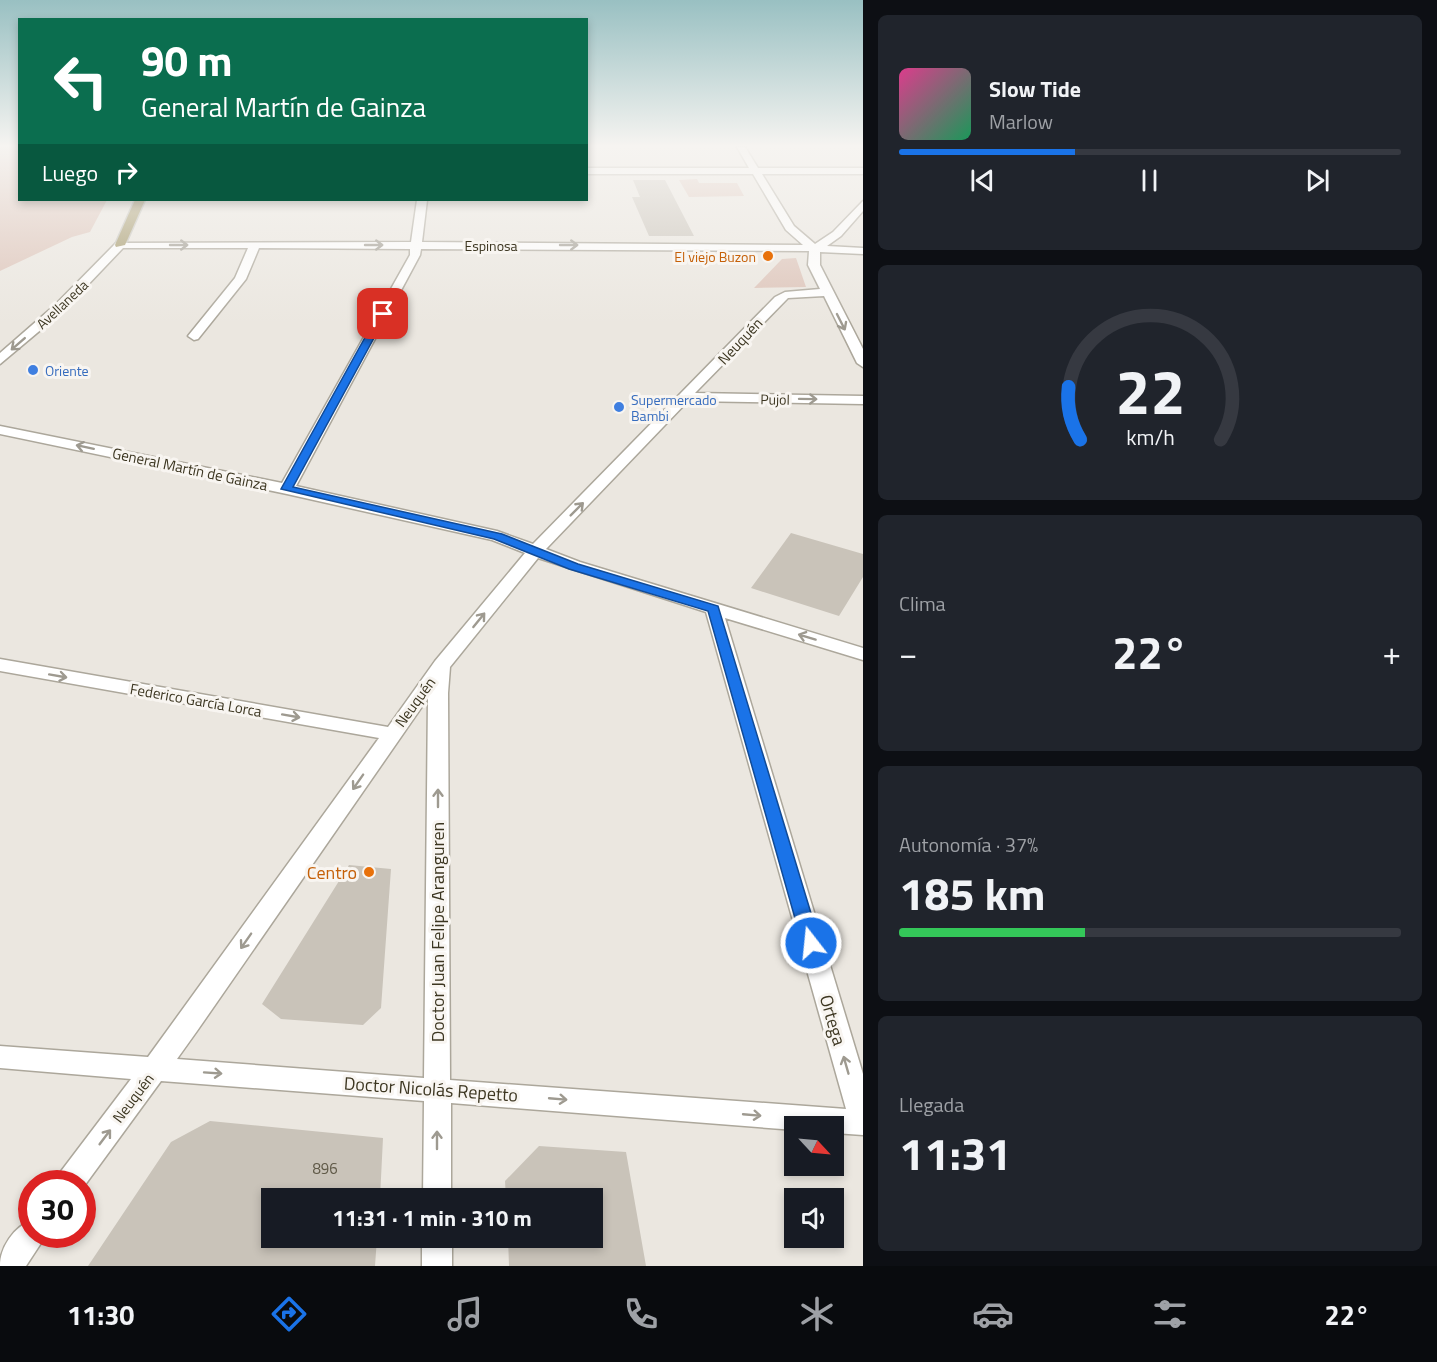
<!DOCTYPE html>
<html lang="es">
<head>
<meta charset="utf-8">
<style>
	:root { --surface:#171b24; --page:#20242c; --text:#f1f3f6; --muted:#9ea1a6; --line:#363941; --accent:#1a73e8 }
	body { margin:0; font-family:"Titillium Web",sans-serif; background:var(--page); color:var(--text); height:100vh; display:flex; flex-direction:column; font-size:22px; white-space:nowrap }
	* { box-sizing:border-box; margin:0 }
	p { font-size:20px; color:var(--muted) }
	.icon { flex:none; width:33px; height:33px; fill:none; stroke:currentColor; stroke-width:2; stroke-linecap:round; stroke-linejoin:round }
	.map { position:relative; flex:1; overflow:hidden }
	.drawer { display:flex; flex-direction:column; gap:15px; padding:15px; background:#0d0f14; width:574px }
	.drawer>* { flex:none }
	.top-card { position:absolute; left:18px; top:18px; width:570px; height:183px; border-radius:0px; box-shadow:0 3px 9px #0003; background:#0b6e4f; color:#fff; overflow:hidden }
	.needle { width:39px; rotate:116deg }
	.fabs { position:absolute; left:784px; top:1116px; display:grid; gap:12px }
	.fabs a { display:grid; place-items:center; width:60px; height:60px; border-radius:0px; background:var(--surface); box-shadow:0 3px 9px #0003; font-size:30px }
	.speed { position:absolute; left:18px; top:1170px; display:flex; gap:12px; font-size:30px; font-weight:700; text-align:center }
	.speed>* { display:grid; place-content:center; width:78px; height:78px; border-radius:50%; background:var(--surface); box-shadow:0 3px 9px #0003; line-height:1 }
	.speed .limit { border:9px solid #d22; background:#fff; color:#111 }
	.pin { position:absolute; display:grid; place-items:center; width:51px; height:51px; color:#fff; margin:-26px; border-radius:12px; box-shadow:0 3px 9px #0006 }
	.me { position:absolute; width:66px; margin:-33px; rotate:344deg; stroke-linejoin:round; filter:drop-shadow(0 0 4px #0008) }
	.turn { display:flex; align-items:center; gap:21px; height:126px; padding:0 24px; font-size:27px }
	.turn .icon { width:78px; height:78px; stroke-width:2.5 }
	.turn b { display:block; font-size:42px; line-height:51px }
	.then { display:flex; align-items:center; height:57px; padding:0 24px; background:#0003; gap:12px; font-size:22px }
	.big { font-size:45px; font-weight:700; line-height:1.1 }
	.drawer .widget { flex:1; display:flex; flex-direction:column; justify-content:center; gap:9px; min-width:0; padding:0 21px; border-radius:9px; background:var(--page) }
	.drawer .dial { align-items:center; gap:0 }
	.dial svg { height:156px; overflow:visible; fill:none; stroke:var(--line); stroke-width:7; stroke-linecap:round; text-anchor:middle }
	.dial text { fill:var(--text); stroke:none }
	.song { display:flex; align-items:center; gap:18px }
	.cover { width:72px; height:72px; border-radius:9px; background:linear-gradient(135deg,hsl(330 70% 55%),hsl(150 70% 35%)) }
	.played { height:6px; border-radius:3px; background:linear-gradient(90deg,var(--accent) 35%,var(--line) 35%) }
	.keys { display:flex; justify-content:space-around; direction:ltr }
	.heat { display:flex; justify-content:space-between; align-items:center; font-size:33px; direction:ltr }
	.charge { height:9px; border-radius:4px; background:linear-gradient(90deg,#34c759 37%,var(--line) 0) }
	.trip { position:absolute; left:261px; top:1188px; width:342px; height:60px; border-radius:0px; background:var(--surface); box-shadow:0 3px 9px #0003; font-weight:700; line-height:60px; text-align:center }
	.menu { display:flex; height:96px; justify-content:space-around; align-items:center; background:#090b0e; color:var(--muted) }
	.menu .icon { width:42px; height:42px }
	.menu .on { color:var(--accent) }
	.menu b { font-size:27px; color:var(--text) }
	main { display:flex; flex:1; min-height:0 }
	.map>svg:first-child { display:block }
	.green { fill:#ddc4b9 }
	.building { fill:#c9c3b9 }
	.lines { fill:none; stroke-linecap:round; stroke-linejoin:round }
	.minor-casing { stroke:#aca79b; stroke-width:3 }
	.major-casing { stroke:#c4c3bc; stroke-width:3 }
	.minor { fill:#fff; fill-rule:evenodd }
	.major { fill:#a19565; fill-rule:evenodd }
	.oneway { stroke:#9e9a90 }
	.route { fill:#1a73e8; stroke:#114b97; stroke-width:1.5 }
	.food-dot { fill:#e8710a; stroke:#f8f5f1; stroke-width:2 }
	.shop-dot { fill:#3f7fe0; stroke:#f8f5f1; stroke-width:2 }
	.labels { text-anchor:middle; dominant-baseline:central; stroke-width:6; stroke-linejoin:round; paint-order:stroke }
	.far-street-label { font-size:14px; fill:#3c3621; stroke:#f8f5f1 }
	.far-food-label { font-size:14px; fill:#c56008; stroke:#f8f5f1; text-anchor:end }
	.far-shop-label { font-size:14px; fill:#366cbe; stroke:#f8f5f1; text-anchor:start }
	.street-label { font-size:15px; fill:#3c3621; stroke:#f8f5f1 }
	.near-number-label { font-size:15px; fill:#5f5947 }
	.near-food-label { font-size:18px; fill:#c56008; stroke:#f8f5f1; text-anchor:end }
	.near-street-label { font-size:18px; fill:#3c3621; stroke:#f8f5f1 }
</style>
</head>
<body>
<main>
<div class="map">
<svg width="863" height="1266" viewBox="0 0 863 1266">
	<rect width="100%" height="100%" fill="#ebe7e0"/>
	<path class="green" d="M 0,147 L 19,147 L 20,200 L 107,200 L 90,232 L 72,237 L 0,271 Z
		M 697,179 L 699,183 L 737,183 L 744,196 L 689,197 L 679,180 Z
		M 796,258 L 806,287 L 754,288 L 782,259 Z"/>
	<path class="building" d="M 633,180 L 665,180 L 694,236 L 649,236 L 632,197 L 640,197 Z
		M 791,533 L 863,554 L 863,577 L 839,616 L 751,588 Z
		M 349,865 L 391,869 L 381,1008 L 363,1025 L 281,1019 L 262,1004 Z
		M 210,1121 L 383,1138 L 380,1198 L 272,1198 L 272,1238 L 377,1238 L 375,1266 L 88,1266 L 171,1142 Z
		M 539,1146 L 626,1152 L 646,1266 L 509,1266 L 508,1238 L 592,1238 L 592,1198 L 506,1198 L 505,1181 Z"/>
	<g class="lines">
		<g class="minor-casing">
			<path id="minor" d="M 737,147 L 745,147 L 758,168 L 863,168 L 863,174 L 762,174 L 794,226 L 815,244 L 833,232 L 863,201 L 863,211 L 841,236 L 827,246 L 863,248 L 863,254 L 820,252 L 820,265 L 863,349 L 863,367 L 857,363 L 824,296 L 788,298 L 695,393 L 863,396 L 863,404 L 688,401 L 546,549 L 580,562 L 863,648 L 863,660 L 725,618 L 863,1074 L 863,1135 L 834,1133 L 834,1126 L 795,1126 L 795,1130 L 451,1103 L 451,1198 L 423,1198 L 424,1101 L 161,1081 L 82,1189 L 82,1184 L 55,1184 L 59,1174 L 131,1079 L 0,1068 L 0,1046 L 148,1057 L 379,738 L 0,671 L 0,659 L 388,727 L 435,661 L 525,553 L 492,540 L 287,494 L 0,434 L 0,426 L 282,483 L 410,255 L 410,249 L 259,248 L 246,279 L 198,339 L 194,340 L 188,336 L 235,278 L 248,248 L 123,248 L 62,312 L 0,364 L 0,353 L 54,306 L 116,243 L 411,242 L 417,200 L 427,200 L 422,242 L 803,245 L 786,230 L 753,174 L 586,174 L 586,168 L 749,168 ZM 421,249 L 809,251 L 808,265 L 820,289 L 785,292 L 775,297 L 533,544 L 497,531 L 296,486 L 420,255 ZM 538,558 L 706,612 L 846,1109 L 450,1080 L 448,693 L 450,667 ZM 428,698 L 424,1078 L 177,1059 L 197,1031 Z
				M 32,1220 L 32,1234 L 47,1234 L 26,1266 L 0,1266 C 0,1247 14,1227 32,1220 Z
				M 422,1238 L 452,1238 L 452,1266 L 422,1266 Z"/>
		</g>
		<g class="major-casing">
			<path id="major" d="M 135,200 L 145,200 L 125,245 L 116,247 L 115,245 Z"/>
		</g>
		<use href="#minor" class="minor"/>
		<use href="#major" class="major"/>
	</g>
	<defs><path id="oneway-shaft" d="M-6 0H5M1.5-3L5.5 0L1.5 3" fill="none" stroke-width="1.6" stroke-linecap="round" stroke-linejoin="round" transform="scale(1.5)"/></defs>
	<g class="oneway">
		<use href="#oneway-shaft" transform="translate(179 245)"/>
		<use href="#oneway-shaft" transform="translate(374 245)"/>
		<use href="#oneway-shaft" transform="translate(569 245)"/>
		<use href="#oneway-shaft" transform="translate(841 322) rotate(63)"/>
		<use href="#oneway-shaft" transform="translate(18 344) rotate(139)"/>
		<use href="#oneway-shaft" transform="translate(808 399) rotate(1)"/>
		<use href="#oneway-shaft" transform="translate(85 447) rotate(-168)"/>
		<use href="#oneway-shaft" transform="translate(577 509) rotate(-45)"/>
		<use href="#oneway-shaft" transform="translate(479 620) rotate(-51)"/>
		<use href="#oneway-shaft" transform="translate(807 637) rotate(-163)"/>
		<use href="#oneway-shaft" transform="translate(58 676) rotate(10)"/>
		<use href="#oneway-shaft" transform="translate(291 716) rotate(10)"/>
		<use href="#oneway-shaft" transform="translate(358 782) rotate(125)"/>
		<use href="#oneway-shaft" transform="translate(438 798) rotate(-90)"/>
		<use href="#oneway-shaft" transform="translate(246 941) rotate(125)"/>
		<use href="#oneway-shaft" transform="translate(846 1065) rotate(-106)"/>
		<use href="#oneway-shaft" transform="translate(213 1073) rotate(4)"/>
		<use href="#oneway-shaft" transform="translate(558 1099) rotate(5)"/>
		<use href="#oneway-shaft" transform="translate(752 1115) rotate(5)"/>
		<use href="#oneway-shaft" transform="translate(105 1137) rotate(-53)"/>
		<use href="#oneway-shaft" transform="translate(437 1140) rotate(-90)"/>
	</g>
	<linearGradient id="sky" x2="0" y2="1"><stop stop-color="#99c0c2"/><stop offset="0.45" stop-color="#f6f4f1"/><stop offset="1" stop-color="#f6f4f1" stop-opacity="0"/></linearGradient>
	<rect width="863" height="324" fill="url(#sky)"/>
	<path class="route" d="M 383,311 L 387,314 L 293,487 L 502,534 L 578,564 L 718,606 L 820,943 L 817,948 L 811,950 L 804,948 L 802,943 L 708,611 L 569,569 L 494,539 L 281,489 L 378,314 Z"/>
	<g class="food-dot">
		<circle cx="768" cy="256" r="6"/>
		<circle cx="369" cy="872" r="6"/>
	</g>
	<g class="shop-dot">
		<circle cx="33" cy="370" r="6"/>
		<circle cx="619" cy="407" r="6"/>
	</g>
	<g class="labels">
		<g class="far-street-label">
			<text x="491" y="245">Espinosa</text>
			<text transform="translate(62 304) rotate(-43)">Avellaneda</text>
			<text transform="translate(775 399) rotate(1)">Pujol</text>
		</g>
		<g class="far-food-label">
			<text x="756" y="256">El viejo Buzon</text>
		</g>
		<g class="far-shop-label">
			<text x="45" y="370">Oriente</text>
			<text x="631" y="399">Supermercado<tspan x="631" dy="16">Bambi</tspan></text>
		</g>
		<g class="street-label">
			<text transform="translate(740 341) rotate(-47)">Neuquén</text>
			<text transform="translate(190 469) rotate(12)">General Martín de Gainza</text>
			<text transform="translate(196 700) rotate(10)">Federico García Lorca</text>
			<text transform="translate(415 702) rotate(-54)">Neuquén</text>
			<text transform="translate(133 1098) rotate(-53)">Neuquén</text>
		</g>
		<g class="near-number-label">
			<text x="325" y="1168">896</text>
		</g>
		<g class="near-food-label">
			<text x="357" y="872">Centro</text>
		</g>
		<g class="near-street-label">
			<text transform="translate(437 932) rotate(-90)">Doctor Juan Felipe Aranguren</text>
			<text transform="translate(833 1020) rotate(74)">Ortega</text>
			<text transform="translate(431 1089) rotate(4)">Doctor Nicolás Repetto</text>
		</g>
	</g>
</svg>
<div class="fabs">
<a><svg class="needle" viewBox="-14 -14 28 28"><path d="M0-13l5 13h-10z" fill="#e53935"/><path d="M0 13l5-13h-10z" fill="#9ea1a6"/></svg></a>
<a><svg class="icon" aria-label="sound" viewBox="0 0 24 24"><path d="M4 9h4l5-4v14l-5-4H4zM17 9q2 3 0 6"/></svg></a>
</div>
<div class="speed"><div class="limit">30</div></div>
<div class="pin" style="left:383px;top:314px;background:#d93025"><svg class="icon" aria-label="arrive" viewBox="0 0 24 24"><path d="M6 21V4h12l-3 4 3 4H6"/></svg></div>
<svg class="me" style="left:811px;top:943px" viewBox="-20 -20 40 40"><circle r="17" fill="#1a73e8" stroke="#fff" stroke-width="3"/><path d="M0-11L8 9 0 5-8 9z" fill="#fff"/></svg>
<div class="trip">11:31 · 1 min · 310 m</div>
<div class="top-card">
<div class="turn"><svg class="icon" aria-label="left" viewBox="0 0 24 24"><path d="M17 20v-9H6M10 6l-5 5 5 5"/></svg><div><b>90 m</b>General Martín de Gainza</div></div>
<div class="then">Luego<svg class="icon" aria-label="right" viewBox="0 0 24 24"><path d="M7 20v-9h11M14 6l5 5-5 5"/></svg></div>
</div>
</div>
<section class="drawer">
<div class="widget">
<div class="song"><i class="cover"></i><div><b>Slow Tide</b><p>Marlow</p></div></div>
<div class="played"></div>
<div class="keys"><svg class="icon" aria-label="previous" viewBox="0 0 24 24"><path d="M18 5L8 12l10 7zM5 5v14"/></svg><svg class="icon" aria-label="pause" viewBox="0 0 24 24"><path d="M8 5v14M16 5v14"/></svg><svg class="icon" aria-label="next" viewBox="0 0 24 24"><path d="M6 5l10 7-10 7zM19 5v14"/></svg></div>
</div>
<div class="widget dial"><svg viewBox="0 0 100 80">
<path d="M14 69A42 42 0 1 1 86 69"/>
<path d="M14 69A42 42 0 0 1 8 42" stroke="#1a73e8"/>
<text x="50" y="56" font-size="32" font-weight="700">22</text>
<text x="50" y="72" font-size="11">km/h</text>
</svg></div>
<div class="widget"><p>Clima</p>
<div class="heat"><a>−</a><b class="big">22°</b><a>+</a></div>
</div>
<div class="widget"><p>Autonomía · 37%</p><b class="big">185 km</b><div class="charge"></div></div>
<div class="widget"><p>Llegada</p><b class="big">11:31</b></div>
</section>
</main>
<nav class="menu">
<b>11:30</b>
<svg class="icon on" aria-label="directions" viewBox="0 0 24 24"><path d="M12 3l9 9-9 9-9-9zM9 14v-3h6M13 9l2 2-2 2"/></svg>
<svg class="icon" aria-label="music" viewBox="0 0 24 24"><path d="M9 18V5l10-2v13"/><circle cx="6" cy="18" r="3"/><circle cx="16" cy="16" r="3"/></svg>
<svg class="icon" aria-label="phone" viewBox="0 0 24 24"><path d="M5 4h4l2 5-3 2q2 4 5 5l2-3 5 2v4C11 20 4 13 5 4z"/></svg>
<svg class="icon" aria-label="climate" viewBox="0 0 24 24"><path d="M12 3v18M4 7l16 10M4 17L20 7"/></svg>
<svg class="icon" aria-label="car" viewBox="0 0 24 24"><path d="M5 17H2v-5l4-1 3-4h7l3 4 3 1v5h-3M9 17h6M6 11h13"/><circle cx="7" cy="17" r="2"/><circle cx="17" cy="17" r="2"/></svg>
<svg class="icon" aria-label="filters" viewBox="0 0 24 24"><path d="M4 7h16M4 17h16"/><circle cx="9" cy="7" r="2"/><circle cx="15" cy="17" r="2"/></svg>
<b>22°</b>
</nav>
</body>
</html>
